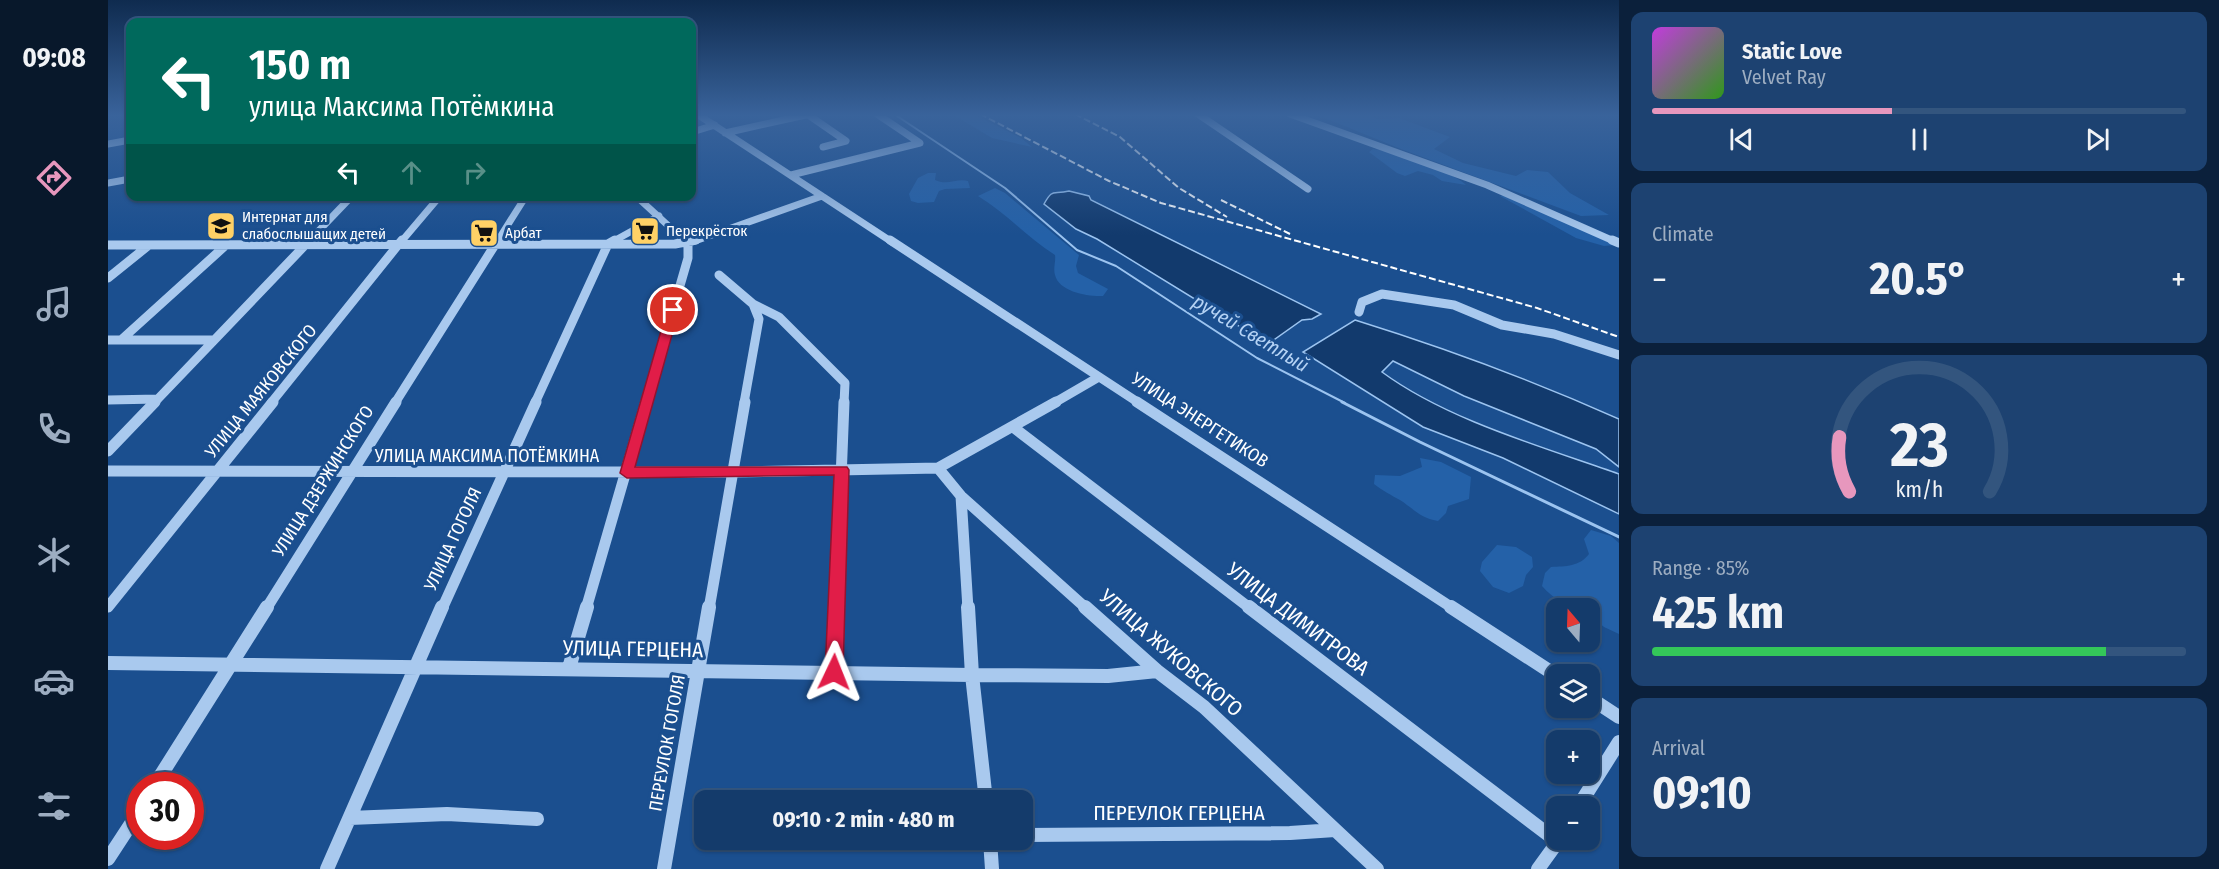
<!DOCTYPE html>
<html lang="en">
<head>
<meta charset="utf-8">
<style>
	:root { --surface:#143b6b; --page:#1d4271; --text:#f1f3f6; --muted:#9dadc1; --line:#33557e; --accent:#e797bd }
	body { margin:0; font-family:"Fira Sans Condensed",sans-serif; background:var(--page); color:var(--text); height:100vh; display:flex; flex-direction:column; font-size:22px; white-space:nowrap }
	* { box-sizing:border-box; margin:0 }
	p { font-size:20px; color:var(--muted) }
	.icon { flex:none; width:33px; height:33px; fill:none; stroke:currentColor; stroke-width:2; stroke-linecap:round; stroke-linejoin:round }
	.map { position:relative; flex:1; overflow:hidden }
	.side { display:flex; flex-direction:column; gap:12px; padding:12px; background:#0b203b; width:600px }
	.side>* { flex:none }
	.top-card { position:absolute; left:18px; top:18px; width:570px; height:183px; border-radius:12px; box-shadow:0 2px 4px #0004,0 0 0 2px var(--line); background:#00695c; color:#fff; overflow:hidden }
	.needle { width:39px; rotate:341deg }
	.tools { position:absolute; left:1438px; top:598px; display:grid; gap:12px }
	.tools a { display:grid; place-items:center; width:54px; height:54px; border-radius:12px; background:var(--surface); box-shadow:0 2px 4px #0004,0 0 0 2px var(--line); font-size:30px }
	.speed { position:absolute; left:18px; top:772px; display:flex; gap:12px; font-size:30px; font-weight:700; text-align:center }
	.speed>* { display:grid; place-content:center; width:78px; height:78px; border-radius:50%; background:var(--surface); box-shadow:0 2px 4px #0004,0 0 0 2px var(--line); line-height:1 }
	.speed .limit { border:9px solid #d22; background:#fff; color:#111 }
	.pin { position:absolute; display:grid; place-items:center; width:51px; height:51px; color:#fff; margin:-26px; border:3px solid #fff; border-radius:50%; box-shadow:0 2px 6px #0007 }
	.me { position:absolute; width:66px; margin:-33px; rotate:2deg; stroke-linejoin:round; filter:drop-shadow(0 0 4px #0008) }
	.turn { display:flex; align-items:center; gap:21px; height:126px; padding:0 24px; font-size:27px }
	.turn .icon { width:78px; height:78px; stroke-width:2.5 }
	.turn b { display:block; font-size:42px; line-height:51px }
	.lanes { display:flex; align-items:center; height:57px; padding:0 24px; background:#0003; justify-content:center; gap:30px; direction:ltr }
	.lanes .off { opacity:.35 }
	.big { font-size:45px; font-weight:700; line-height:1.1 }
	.side .tile { flex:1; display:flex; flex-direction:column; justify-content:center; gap:9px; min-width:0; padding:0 21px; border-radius:12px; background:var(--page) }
	.side .dial { align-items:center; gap:0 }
	.dial svg { height:156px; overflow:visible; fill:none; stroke:var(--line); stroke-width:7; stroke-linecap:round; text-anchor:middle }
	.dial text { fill:var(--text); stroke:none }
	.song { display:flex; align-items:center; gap:18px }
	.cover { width:72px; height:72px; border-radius:9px; background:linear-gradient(135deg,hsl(290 70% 55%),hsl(110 70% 35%)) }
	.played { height:6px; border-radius:3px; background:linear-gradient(90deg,var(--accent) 45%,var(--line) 45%) }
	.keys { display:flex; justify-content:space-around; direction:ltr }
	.heat { display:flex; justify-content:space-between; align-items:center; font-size:33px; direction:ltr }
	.charge { height:9px; border-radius:4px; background:linear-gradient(90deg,#34c759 85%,var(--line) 0) }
	.trip { position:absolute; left:586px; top:790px; width:339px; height:60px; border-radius:12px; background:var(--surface); box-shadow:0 2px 4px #0004,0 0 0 2px var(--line); font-weight:700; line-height:60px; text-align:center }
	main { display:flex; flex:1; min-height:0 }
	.menu { display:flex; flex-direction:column; width:108px; justify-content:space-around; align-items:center; background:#08182b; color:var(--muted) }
	.menu .icon { width:42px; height:42px }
	.menu .current { color:var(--accent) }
	.menu b { font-size:27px; color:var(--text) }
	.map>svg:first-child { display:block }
	.green { fill:#2461a8 }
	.water { fill:#123a6d; stroke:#9cc4f0; stroke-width:1.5 }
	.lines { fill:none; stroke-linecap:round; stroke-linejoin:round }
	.stream-far1 { stroke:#9cc4f0; stroke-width:2 }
	.stream { stroke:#9cc4f0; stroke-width:3 }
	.minor-far3 { stroke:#a9c9ee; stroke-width:7 }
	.minor-far2 { stroke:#a9c9ee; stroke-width:9 }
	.minor-far1 { stroke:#a9c9ee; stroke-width:11 }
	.minor { stroke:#a9c9ee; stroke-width:14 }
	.rail { stroke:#fff; stroke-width:2; stroke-dasharray:7 3; stroke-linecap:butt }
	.route { fill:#e11d48; stroke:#92132f; stroke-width:1.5 }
	.labels { text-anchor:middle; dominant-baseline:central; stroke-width:6; stroke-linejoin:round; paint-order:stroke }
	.far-poi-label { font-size:15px; fill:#fff; stroke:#1b4f8f; text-anchor:start }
	.street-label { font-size:18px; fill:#fff; stroke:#1b4f8f }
	.water-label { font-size:20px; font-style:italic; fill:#b5d3f5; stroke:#1b4f8f }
	.near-street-label { font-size:21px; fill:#fff; stroke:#1b4f8f }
</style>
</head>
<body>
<main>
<nav class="menu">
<b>09:08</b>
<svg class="icon current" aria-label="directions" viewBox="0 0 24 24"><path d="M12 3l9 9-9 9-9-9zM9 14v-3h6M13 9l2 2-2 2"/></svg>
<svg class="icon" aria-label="music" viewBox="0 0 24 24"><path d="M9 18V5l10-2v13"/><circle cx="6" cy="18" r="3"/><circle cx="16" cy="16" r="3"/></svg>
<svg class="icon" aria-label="phone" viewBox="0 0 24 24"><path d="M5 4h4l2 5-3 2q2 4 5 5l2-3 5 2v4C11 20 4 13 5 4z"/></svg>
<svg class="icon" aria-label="climate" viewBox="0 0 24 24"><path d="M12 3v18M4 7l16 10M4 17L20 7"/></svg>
<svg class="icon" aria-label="car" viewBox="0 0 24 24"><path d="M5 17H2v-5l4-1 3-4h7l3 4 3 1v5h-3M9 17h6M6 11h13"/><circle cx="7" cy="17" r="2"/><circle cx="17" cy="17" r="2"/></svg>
<svg class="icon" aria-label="filters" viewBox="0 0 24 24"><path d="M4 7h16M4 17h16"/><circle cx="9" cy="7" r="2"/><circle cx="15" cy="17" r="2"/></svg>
</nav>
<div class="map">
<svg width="1511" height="869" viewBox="0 0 1511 869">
	<rect width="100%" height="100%" fill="#1b4f8f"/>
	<path class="green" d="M 844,114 L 865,114 L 913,138 L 924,147 L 884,138 Z
		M 1207,114 L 1259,114 L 1269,119 L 1291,118 L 1342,137 L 1326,149 L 1355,163 L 1408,176 L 1419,170 L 1440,172 L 1462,193 L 1501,215 L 1473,216 L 1293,149 Z
		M 1265,149 C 1286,151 1344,171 1358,185 L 1334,181 L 1325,175 L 1310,171 L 1297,176 L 1289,173 L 1261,152 Z
		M 820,173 L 828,173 L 827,180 C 839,186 849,178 860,181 L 862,188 L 837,189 L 831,191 L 826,202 L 810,203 L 803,201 L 801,194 L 810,178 Z
		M 887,188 L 897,193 L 971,255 L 968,266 L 970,273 L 1000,289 L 995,296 C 981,297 951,292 947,275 C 945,269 948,261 947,255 C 919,237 898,213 870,196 Z
		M 1398,195 L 1507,245 L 1496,246 L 1468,238 L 1392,196 Z
		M 1312,458 L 1333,462 L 1363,477 L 1361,499 L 1340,506 L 1338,513 L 1330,521 C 1312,518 1306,509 1292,500 C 1283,495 1275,491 1266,484 L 1267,475 L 1292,476 L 1314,467 Z
		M 1483,530 L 1503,536 L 1511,543 L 1511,634 L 1496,627 L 1482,615 L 1482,609 C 1463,609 1446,600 1434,586 L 1437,573 L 1443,567 C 1458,566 1471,567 1481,554 L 1476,539 Z
		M 1389,545 L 1408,547 L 1424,557 L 1425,567 L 1418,575 L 1415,586 L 1401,593 L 1385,587 L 1372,571 L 1374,562 Z"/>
	<path class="water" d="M 961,191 L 981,196 L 983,200 L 1213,314 L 1204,319 L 1194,320 L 1160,344 L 989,239 L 968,229 L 936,204 C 945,188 944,195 961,191 Z
		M 1247,320 C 1337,348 1426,381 1511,419 L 1511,467 L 1488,449 L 1356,396 L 1285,361 L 1274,372 C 1339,420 1435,447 1511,474 L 1511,514 L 1395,458 L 1315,427 L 1195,352 Z"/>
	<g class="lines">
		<path class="stream-far1" d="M 786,114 L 897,188 L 969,250 L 1008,266 L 1149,358 L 1237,403"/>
		<path class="stream" d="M 1234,402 L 1312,442 L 1511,537"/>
		<path class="minor-far3" d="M 589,114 L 784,242
			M 699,114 L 738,141 L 715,147
			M 1090,114 L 1200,189
			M 1182,114 L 1379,185 L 1508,242
			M 584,132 L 607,125
			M 617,133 L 702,114
			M 0,144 L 22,140
			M 683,175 L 812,143 L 769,114
			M 0,183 L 22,179
			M 528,196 L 578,242
			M 200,242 L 244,196
			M 293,242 L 332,196
			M 389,242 L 418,196
			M 504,242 L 551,216
			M 584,242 L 714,196"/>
		<path class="minor-far2" d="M 577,240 L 580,243
			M 782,240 L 1031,403
			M 1504,240 L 1511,243
			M 0,245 L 567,244 L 588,240
			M 611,275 L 645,304 L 671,317 L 737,383 L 736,403
			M 0,278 L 41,245
			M 1251,312 L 1254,302 L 1274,294 L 1346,305 L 1394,325 L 1446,334 L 1511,355
			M 0,340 L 106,340
			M 13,340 L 118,245
			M 0,400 L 50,399
			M 46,403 L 202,240
			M 163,403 L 294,240
			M 287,403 L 390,240
			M 427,403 L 500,244 L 507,240
			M 538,403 L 580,258 L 580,243
			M 636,403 L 651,319 L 645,304
			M 946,403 L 989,378"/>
		<path class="minor-far1" d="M 1029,402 L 1346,609
			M 905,427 L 1143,609
			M 0,451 L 47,402
			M 830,468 L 853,496 L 979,609
			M 0,471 L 626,472 L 830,468 L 948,402
			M 853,496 L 860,609
			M 0,607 L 165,402
			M 158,609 L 288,402
			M 334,609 L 428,402
			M 478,609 L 538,402
			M 601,609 L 637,402
			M 728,609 L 736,402"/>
		<path class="minor" d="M 860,607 L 864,675 L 878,801
			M 977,607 L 1049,671 L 1096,707 L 1269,869
			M 1141,607 L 1450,842
			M 1343,607 L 1449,676
			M 0,663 L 864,675 L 1000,676 L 1049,671
			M 461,668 L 479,607
			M 726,672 L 728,607
			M 1482,698 L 1511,717
			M 46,786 L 159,607
			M 1470,807 L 1511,742
			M 242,818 L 339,814 L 429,819
			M 915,835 L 1182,833 L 1227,830
			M 882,840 L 884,869
			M 0,859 L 32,810
			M 219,869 L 334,607
			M 556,869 L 601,607
			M 1430,869 L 1451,840"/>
		<path class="rail" d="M 872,114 L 1001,181 L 1053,203 L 1429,308 L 1511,337
			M 967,114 L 1012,137 L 1071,188 L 1119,217
			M 1113,200 L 1182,234"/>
	</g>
	<linearGradient id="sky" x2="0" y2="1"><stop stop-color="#0f2b4f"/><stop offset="0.49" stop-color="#39639b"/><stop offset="1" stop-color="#39639b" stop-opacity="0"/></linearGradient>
	<rect width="1511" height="235" fill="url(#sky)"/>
	<path class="route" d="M 565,307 L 571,310 L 527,467 L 739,467 L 741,470 L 735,672 L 732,678 L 726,680 L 720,678 L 717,672 L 726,475 L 519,478 L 512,473 L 559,310 Z"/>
	<defs>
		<g id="school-square" transform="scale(1.5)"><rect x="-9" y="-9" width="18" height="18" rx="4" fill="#ffd166" stroke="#1b4f8f"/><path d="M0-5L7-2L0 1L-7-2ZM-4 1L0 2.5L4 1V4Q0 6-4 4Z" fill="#111"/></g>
		<g id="supermarket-square" transform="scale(1.5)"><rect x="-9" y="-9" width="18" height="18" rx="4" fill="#ffd166" stroke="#1b4f8f"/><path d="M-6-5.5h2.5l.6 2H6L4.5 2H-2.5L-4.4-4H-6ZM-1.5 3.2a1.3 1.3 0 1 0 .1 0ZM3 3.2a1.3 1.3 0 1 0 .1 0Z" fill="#111"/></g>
	</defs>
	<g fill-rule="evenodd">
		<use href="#school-square" x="113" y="226"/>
		<use href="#supermarket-square" x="537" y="231"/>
		<use href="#supermarket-square" x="376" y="233"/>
	</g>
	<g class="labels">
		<g class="far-poi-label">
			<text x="134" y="217">Интернат для<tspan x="134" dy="17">слабослышащих детей</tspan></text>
			<text x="558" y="231">Перекрёсток</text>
			<text x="397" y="233">Арбат</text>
		</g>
		<g class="street-label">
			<text transform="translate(153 391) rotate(-51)">УЛИЦА МАЯКОВСКОГО</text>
			<text transform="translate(1092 420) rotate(33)">УЛИЦА ЭНЕРГЕТИКОВ</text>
			<text x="379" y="456">УЛИЦА МАКСИМА ПОТЁМКИНА</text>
			<text transform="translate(215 481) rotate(-58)">УЛИЦА ДЗЕРЖИНСКОГО</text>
			<text transform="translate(345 539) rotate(-65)">УЛИЦА ГОГОЛЯ</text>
			<text transform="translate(559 743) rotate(-80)">ПЕРЕУЛОК ГОГОЛЯ</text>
		</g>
		<g class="water-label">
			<text transform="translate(1143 333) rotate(31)">ручей Светлый</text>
		</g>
		<g class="near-street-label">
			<text transform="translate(1190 619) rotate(37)">УЛИЦА ДИМИТРОВА</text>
			<text transform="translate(525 649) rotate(1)">УЛИЦА ГЕРЦЕНА</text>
			<text transform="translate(1063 653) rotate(41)">УЛИЦА ЖУКОВСКОГО</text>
			<text x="1071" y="813">ПЕРЕУЛОК ГЕРЦЕНА</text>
		</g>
	</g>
</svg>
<div class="tools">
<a><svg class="needle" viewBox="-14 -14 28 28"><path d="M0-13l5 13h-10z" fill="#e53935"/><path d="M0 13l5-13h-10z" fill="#9dadc1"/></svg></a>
<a><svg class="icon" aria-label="layers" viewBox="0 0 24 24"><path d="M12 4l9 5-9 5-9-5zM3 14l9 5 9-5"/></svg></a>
<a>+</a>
<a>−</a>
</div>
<div class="speed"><div class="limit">30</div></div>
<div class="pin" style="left:565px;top:310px;background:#d93025"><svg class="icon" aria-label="arrive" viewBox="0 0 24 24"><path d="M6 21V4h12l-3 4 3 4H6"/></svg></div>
<svg class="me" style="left:726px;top:672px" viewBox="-20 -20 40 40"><path d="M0-17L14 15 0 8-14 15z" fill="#e11d48" stroke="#fff" stroke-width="4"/></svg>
<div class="trip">09:10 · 2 min · 480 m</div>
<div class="top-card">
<div class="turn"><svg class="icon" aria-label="left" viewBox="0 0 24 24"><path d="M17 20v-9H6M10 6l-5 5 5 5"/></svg><div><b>150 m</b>улица Максима Потёмкина</div></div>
<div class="lanes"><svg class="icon" aria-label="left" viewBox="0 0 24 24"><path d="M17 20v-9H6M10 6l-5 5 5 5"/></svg><svg class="icon off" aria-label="ahead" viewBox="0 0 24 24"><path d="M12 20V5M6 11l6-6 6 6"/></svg><svg class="icon off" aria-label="right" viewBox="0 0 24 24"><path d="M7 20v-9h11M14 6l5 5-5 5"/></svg></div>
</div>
</div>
<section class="side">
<div class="tile">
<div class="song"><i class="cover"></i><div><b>Static Love</b><p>Velvet Ray</p></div></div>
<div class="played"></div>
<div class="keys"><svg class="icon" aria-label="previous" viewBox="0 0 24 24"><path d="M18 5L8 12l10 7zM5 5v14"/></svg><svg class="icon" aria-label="pause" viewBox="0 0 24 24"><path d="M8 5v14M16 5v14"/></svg><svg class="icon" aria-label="next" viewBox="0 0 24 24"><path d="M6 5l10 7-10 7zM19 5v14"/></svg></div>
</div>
<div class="tile"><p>Climate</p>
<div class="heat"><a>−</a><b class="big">20.5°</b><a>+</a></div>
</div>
<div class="tile dial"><svg viewBox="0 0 100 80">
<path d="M14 69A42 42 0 1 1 86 69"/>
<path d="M14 69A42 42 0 0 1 9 41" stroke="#e797bd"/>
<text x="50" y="56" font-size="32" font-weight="700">23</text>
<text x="50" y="72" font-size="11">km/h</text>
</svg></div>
<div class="tile"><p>Range · 85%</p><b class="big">425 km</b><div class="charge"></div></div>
<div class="tile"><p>Arrival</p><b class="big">09:10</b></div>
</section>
</main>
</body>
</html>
